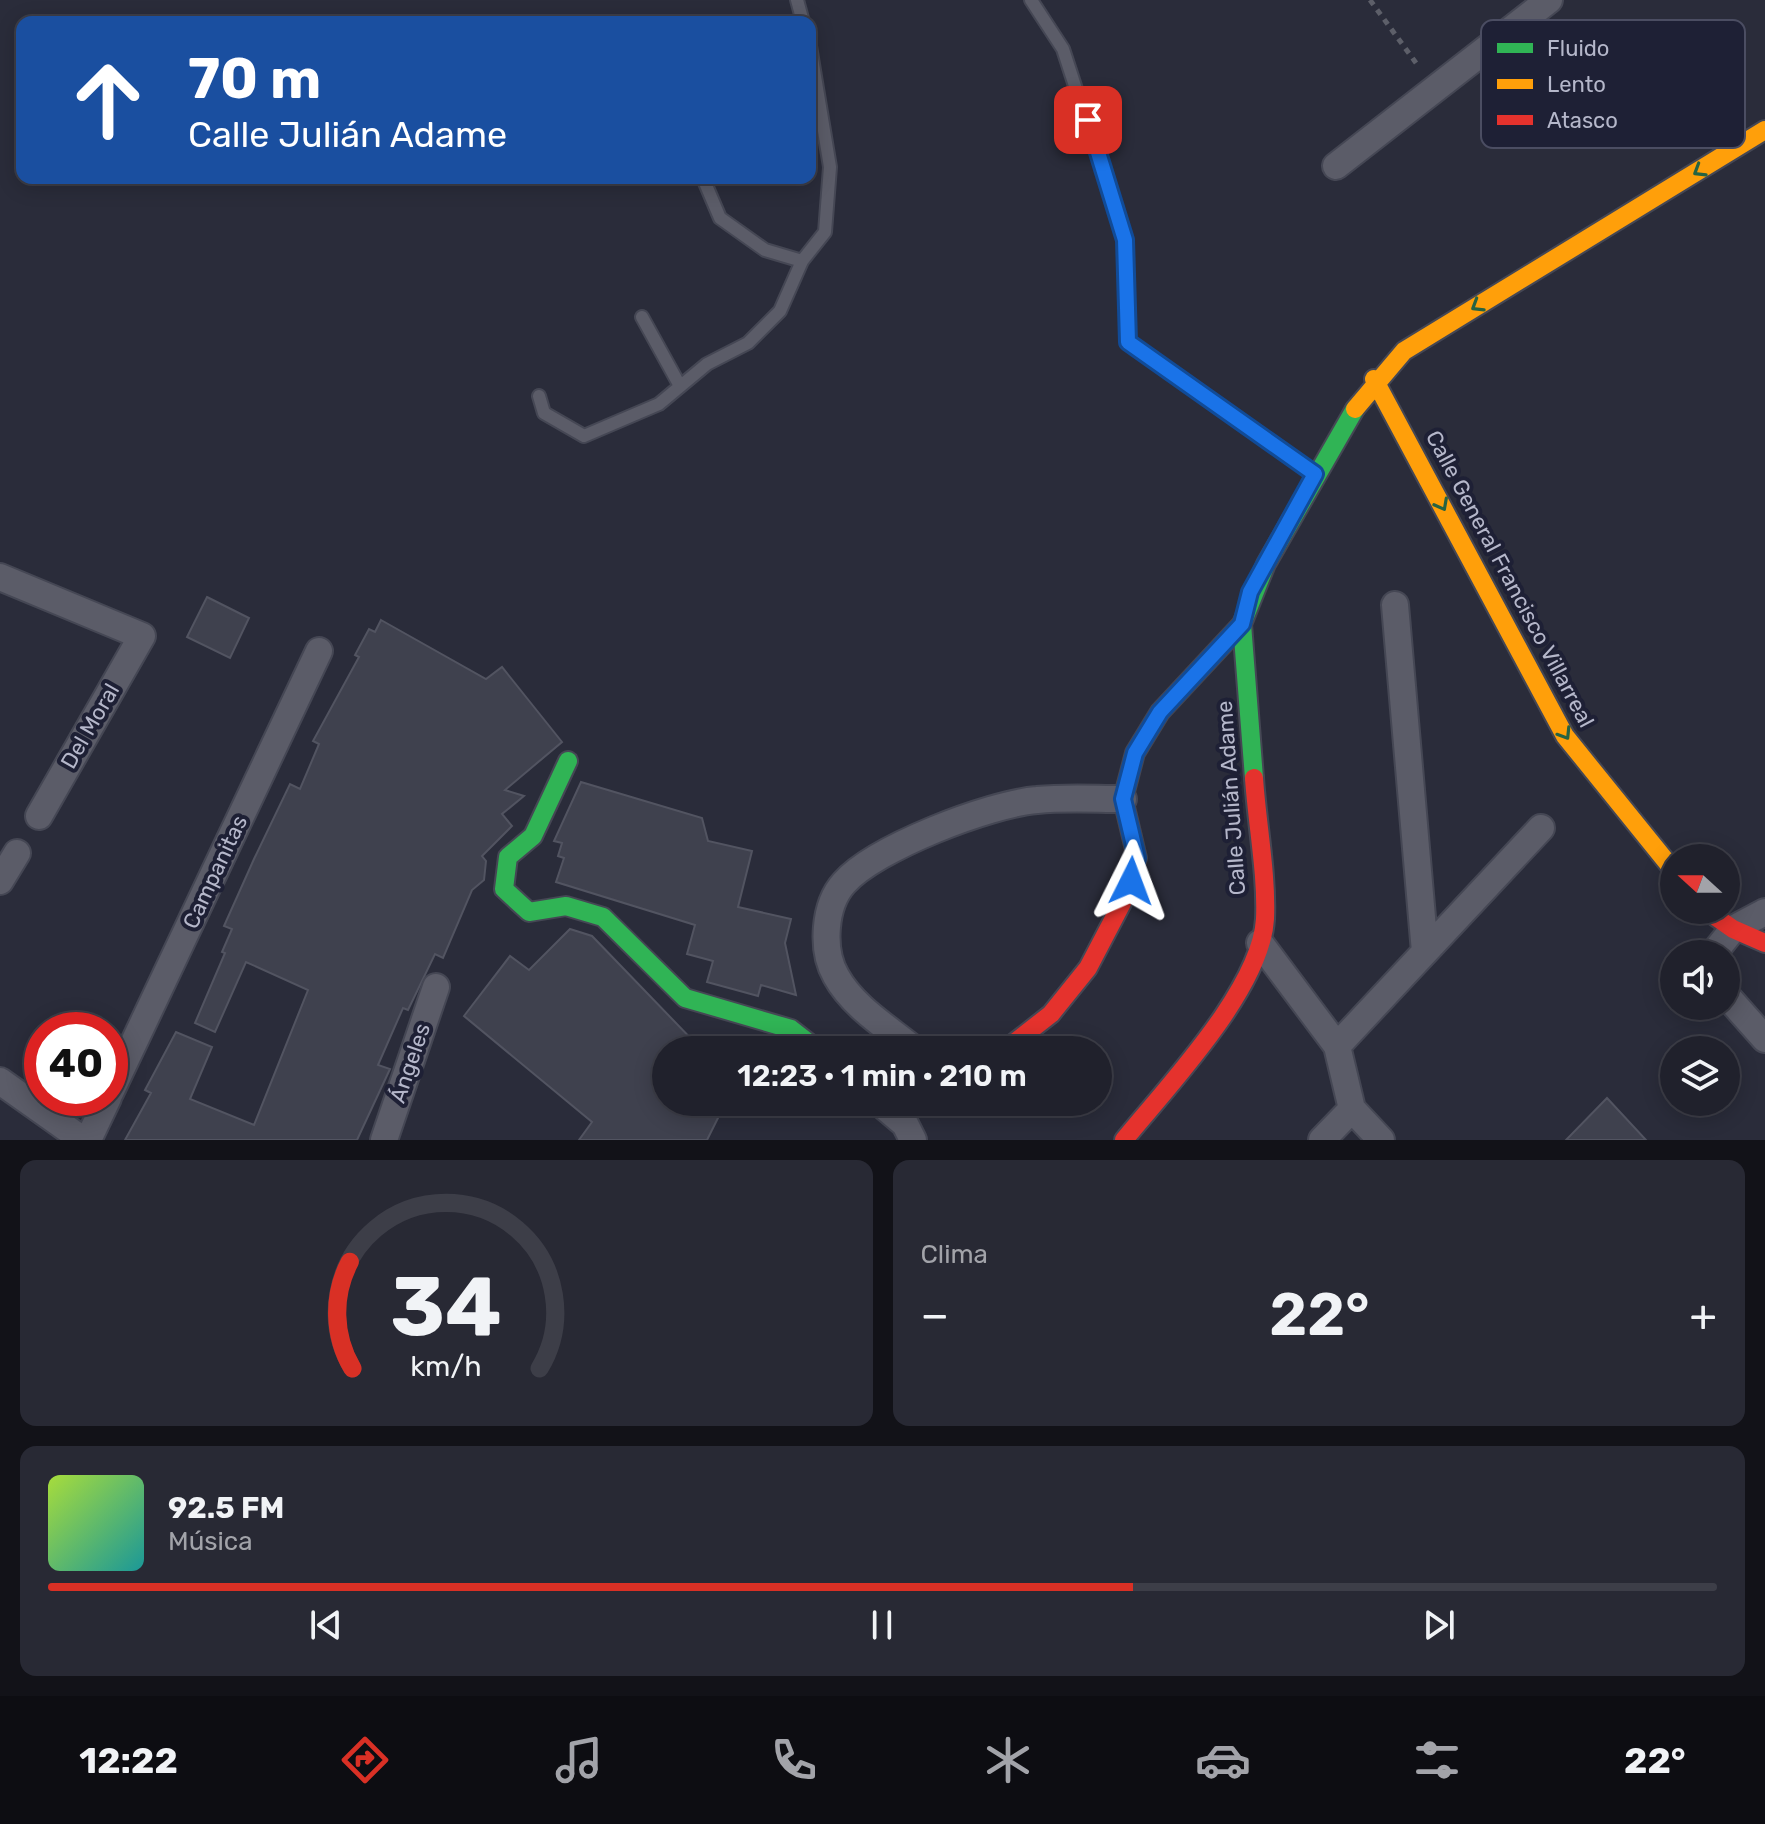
<!DOCTYPE html>
<html lang="es">
<head>
<meta charset="utf-8">
<style>
	:root { --surface:#20212c; --page:#282934; --text:#f1f3f6; --muted:#a2a3a9; --line:#3d3e48; --accent:#d93025 }
	body { margin:0; font-family:Rubik,sans-serif; background:var(--page); color:var(--text); height:100vh; display:flex; flex-direction:column; font-size:30px; white-space:nowrap }
	* { box-sizing:border-box; margin:0 }
	p { font-size:26px; color:var(--muted) }
	.icon { flex:none; width:44px; height:44px; fill:none; stroke:currentColor; stroke-width:2; stroke-linecap:round; stroke-linejoin:round }
	.map { position:relative; height:1140px; overflow:hidden }
	.drawer { display:flex; flex-direction:column; gap:20px; padding:20px; background:#121218; flex:1 }
	.drawer>* { flex:none }
	.guide { position:absolute; left:16px; top:16px; width:800px; height:168px; border-radius:16px; box-shadow:0 4px 20px #0003,0 0 0 2px var(--line); background:#1a4fa0; color:#fff; overflow:hidden }
	.needle { width:52px; rotate:291deg }
	.buttons { position:absolute; left:1660px; top:844px; display:grid; gap:16px }
	.buttons a { display:grid; place-items:center; width:80px; height:80px; border-radius:50%; background:var(--surface); box-shadow:0 4px 20px #0003,0 0 0 2px var(--line); font-size:40px }
	.speed { position:absolute; left:24px; top:1012px; display:flex; gap:16px; font-size:40px; font-weight:700; text-align:center }
	.speed>* { display:grid; place-content:center; width:104px; height:104px; border-radius:50%; background:var(--surface); box-shadow:0 4px 20px #0003,0 0 0 2px var(--line); line-height:1 }
	.speed .limit { border:12px solid #d22; background:#fff; color:#111 }
	.pin { position:absolute; display:grid; place-items:center; width:68px; height:68px; color:#fff; margin:-34px; border-radius:16px; box-shadow:0 4px 12px #0006 }
	.me { position:absolute; width:88px; margin:-44px; rotate:3deg; stroke-linejoin:round; filter:drop-shadow(0 0 6px #0008) }
	.turn { display:flex; align-items:center; gap:28px; height:168px; padding:0 40px; font-size:36px }
	.turn .icon { width:104px; height:104px; stroke-width:2.5 }
	.turn b { display:block; font-size:56px; line-height:68px }
	.big { font-size:60px; font-weight:600; line-height:1.1 }
	.drawer .tile { flex:1; display:flex; flex-direction:column; justify-content:center; gap:12px; min-width:0; padding:0 28px; border-radius:16px; background:var(--page) }
	.drawer .dial { align-items:center; gap:0 }
	.dial svg { height:208px; overflow:visible; fill:none; stroke:var(--line); stroke-width:7; stroke-linecap:round; text-anchor:middle }
	.dial text { fill:var(--text); stroke:none }
	.song { display:flex; align-items:center; gap:24px }
	.cover { width:96px; height:96px; border-radius:12px; background:linear-gradient(135deg,hsl(80 70% 55%),hsl(180 70% 35%)) }
	.played { height:8px; border-radius:4px; background:linear-gradient(90deg,var(--accent) 65%,var(--line) 65%) }
	.keys { display:flex; justify-content:space-around; direction:ltr }
	.heat { display:flex; justify-content:space-between; align-items:center; font-size:44px; direction:ltr }
	.drawer .tiles { flex:1; display:grid; gap:20px; grid-template-columns:1fr 1fr }
	.tile:last-child { grid-column:span 2 }
	.trip { position:absolute; left:652px; top:1036px; width:460px; height:80px; border-radius:40px; background:var(--surface); box-shadow:0 4px 20px #0003,0 0 0 2px var(--line); font-weight:600; line-height:80px; text-align:center }
	.tabs { display:flex; height:128px; justify-content:space-around; align-items:center; background:#0d0d12; color:var(--muted) }
	.tabs .icon { width:56px; height:56px }
	.tabs .active { color:var(--accent) }
	.tabs b { font-size:36px; color:var(--text) }
	.map>svg:first-child { display:block }
	.building { fill:#3f414e; stroke:#525461; stroke-width:2 }
	.lines { fill:none; stroke-linecap:round; stroke-linejoin:round }
	.lane-casing { stroke:#454754; stroke-width:16 }
	.street-casing { stroke:#454754; stroke-width:30 }
	.fast-casing { stroke:#454754; stroke-width:22 }
	.slow-casing { stroke:#454754; stroke-width:22 }
	.jam-casing { stroke:#454754; stroke-width:22 }
	.path { stroke:#5d5f69; stroke-width:5; stroke-dasharray:6 6; stroke-linecap:butt }
	.lane { stroke:#5b5c68; stroke-width:12 }
	.street { stroke:#5b5c68; stroke-width:26 }
	.fast { stroke:#30b455; stroke-width:18 }
	.slow { stroke:#ff9f0a; stroke-width:18 }
	.jam { stroke:#e5322d; stroke-width:18 }
	.oneway { stroke:#266343 }
	.route-casing { stroke:#114b97; stroke-width:20 }
	.route { stroke:#1a73e8; stroke-width:14 }
	.labels { text-anchor:middle; dominant-baseline:central; stroke-width:8; stroke-linejoin:round; paint-order:stroke }
	.street-label { font-size:22px; fill:#b5b7ca; stroke:#1e2035 }
	.key { fill:#1e2035; stroke:#4b4d62; stroke-width:2 }
	.key-label { font-size:22px; fill:#b5b7ca }
</style>
</head>
<body>
<div class="map">
<svg width="1765" height="1140" viewBox="0 0 1765 1140">
	<rect width="100%" height="100%" fill="#2a2c3a"/>
	<path class="building" d="M 207,597 L 249,618 L 230,658 L 187,637 Z
		M 381,620 L 486,679 L 502,667 L 562,742 L 505,790 L 524,796 L 502,814 L 512,826 L 482,856 L 486,861 L 484,880 L 472,890 L 443,958 L 435,954 L 408,1010 L 403,1008 L 378,1065 L 390,1069 L 357,1140 L 125,1140 L 151,1093 L 145,1090 L 176,1032 L 212,1047 L 190,1099 L 254,1125 L 308,990 L 246,962 L 215,1032 L 195,1023 L 225,953 L 222,952 L 232,929 L 224,926 L 254,859 L 290,784 L 300,789 L 319,744 L 313,741 L 359,657 L 355,655 L 369,629 L 375,632 Z
		M 581,782 L 702,818 L 708,841 L 752,851 L 738,907 L 791,919 L 785,943 L 796,995 L 761,985 L 758,996 L 707,982 L 713,961 L 687,954 L 695,925 L 556,882 L 564,858 L 558,856 L 562,843 L 554,841 Z
		M 570,929 L 592,936 L 702,1050 L 666,1050 L 666,1102 L 726,1102 L 707,1140 L 579,1140 L 592,1122 L 464,1016 L 510,956 L 529,970 Z
		M 1607,1098 L 1646,1140 L 1566,1140 Z"/>
	<g class="lines">
		<g class="lane-casing">
			<path id="lane" d="M 797,0 L 803,22
				M 1031,0 L 1063,49 L 1125,240 L 1128,342 L 1314,473
				M 703,178 L 720,218 L 765,250 L 802,261 L 825,232 L 830,167 L 810,46
				M 642,317 L 680,386
				M 539,396 L 544,413 L 584,436 L 659,404 L 707,364 L 748,343 L 780,311 L 802,261"/>
		</g>
		<g class="street-casing">
			<path id="street" d="M 1336,166 L 1549,0
				M 0,577 L 142,636 L 39,816
				M 1395,605 L 1425,952
				M 0,881 L 17,853
				M 1260,943 L 1337,1046 L 1352,1109 L 1381,1140
				M 1713,954 L 1733,929 L 1765,912
				M 1726,995 L 1765,1039
				M 1337,1046 L 1541,828
				M 915,1050 C 888,1028 853,1007 836,976 C 821,950 824,905 844,883 C 875,848 989,804 1037,800 C 1065,797 1095,799 1123,799
				M 0,1081 L 83,1140
				M 110,1093 L 319,651
				M 879,1102 L 905,1124 L 913,1140
				M 88,1140 L 108,1098
				M 384,1140 L 436,987
				M 1322,1140 L 1352,1109"/>
		</g>
		<g class="fast-casing">
			<path id="fast" d="M 568,761 L 533,836 L 508,857 L 504,889 L 529,912 L 566,906 L 603,917 L 685,998 L 791,1029 L 818,1050
				M 1254,778 L 1242,624 L 1266,564 L 1355,409"/>
		</g>
		<g class="slow-casing">
			<path id="slow" d="M 1374,379 L 1565,736 L 1674,871
				M 1355,409 L 1404,351 L 1765,130"/>
		</g>
		<g class="jam-casing">
			<path id="jam" d="M 1706,910 L 1733,929 L 1765,943
				M 1005,1050 L 1051,1014 L 1088,968 L 1122,903 L 1137,858 L 1123,799 L 1135,753 L 1160,712 L 1242,624
				M 1124,1140 C 1167,1087 1261,989 1265,919 C 1267,874 1257,824 1254,778"/>
		</g>
		<path class="path" d="M 1370,0 L 1419,67"/>
		<use href="#lane" class="lane"/>
		<use href="#street" class="street"/>
		<use href="#fast" class="fast"/>
		<use href="#slow" class="slow"/>
		<use href="#jam" class="jam"/>
	</g>
	<defs><path id="oneway-chevron" d="M-2-3.5L2.5 0L-2 3.5" fill="none" stroke-width="1.6" stroke-linecap="round" stroke-linejoin="round" transform="scale(2)"/></defs>
	<g class="oneway">
		<use href="#oneway-chevron" transform="translate(1699 171) rotate(148)"/>
		<use href="#oneway-chevron" transform="translate(1477 306) rotate(148)"/>
		<use href="#oneway-chevron" transform="translate(1442 505) rotate(62)"/>
		<use href="#oneway-chevron" transform="translate(1565 734) rotate(58)"/>
	</g>
	<g class="lines">
		<g class="route-casing">
			<path id="route" d="M 1088,120 L 1125,240 L 1128,342 L 1315,474 L 1250,592 L 1242,624 L 1160,712 L 1135,753 L 1123,799 L 1137,858 L 1131,881"/>
		</g>
		<use href="#route" class="route"/>
	</g>
	<g class="labels">
		<g class="street-label">
			<text transform="translate(1510 579) rotate(62)">Calle General Francisco Villarreal</text>
			<text transform="translate(90 726) rotate(-60)">Del Moral</text>
			<text transform="translate(1231 798) rotate(-94)">Calle Julián Adame</text>
			<text transform="translate(215 872) rotate(-65)">Campanitas</text>
			<text transform="translate(410 1063) rotate(-71)">Ángeles</text>
		</g>
	</g>
	<rect x="1481" y="20" width="264" height="128" rx="12" class="key"/>
	<rect x="1497" y="43" width="36" height="10" fill="#30b455"/>
	<rect x="1497" y="79" width="36" height="10" fill="#ff9f0a"/>
	<rect x="1497" y="115" width="36" height="10" fill="#e5322d"/>
	<g class="key-label">
		<text x="1547" y="56">Fluido</text>
		<text x="1547" y="92">Lento</text>
		<text x="1547" y="128">Atasco</text>
	</g>
</svg>
<div class="buttons">
<a><svg class="needle" viewBox="-14 -14 28 28"><path d="M0-13l5 13h-10z" fill="#e53935"/><path d="M0 13l5-13h-10z" fill="#a2a3a9"/></svg></a>
<a><svg class="icon" aria-label="sound" viewBox="0 0 24 24"><path d="M4 9h4l5-4v14l-5-4H4zM17 9q2 3 0 6"/></svg></a>
<a><svg class="icon" aria-label="layers" viewBox="0 0 24 24"><path d="M12 4l9 5-9 5-9-5zM3 14l9 5 9-5"/></svg></a>
</div>
<div class="speed"><div class="limit">40</div></div>
<div class="pin" style="left:1088px;top:120px;background:#d93025"><svg class="icon" aria-label="arrive" viewBox="0 0 24 24"><path d="M6 21V4h12l-3 4 3 4H6"/></svg></div>
<svg class="me" style="left:1131px;top:881px" viewBox="-20 -20 40 40"><path d="M0-17L14 15 0 8-14 15z" fill="#1a73e8" stroke="#fff" stroke-width="4"/></svg>
<div class="trip">12:23 · 1 min · 210 m</div>
<div class="guide">
<div class="turn"><svg class="icon" aria-label="ahead" viewBox="0 0 24 24"><path d="M12 20V5M6 11l6-6 6 6"/></svg><div><b>70 m</b>Calle Julián Adame</div></div>
</div>
</div>
<section class="drawer">
<div class="tiles">
<div class="tile dial"><svg viewBox="0 0 100 80">
<path d="M14 69A42 42 0 1 1 86 69"/>
<path d="M14 69A42 42 0 0 1 13 28" stroke="#d93025"/>
<text x="50" y="56" font-size="32" font-weight="700">34</text>
<text x="50" y="72" font-size="11">km/h</text>
</svg></div>
<div class="tile"><p>Clima</p>
<div class="heat"><a>−</a><b class="big">22°</b><a>+</a></div>
</div>
<div class="tile">
<div class="song"><i class="cover"></i><div><b>92.5 FM</b><p>Música</p></div></div>
<div class="played"></div>
<div class="keys"><svg class="icon" aria-label="previous" viewBox="0 0 24 24"><path d="M18 5L8 12l10 7zM5 5v14"/></svg><svg class="icon" aria-label="pause" viewBox="0 0 24 24"><path d="M8 5v14M16 5v14"/></svg><svg class="icon" aria-label="next" viewBox="0 0 24 24"><path d="M6 5l10 7-10 7zM19 5v14"/></svg></div>
</div>
</div>
</section>
<nav class="tabs">
<b>12:22</b>
<svg class="icon active" aria-label="directions" viewBox="0 0 24 24"><path d="M12 3l9 9-9 9-9-9zM9 14v-3h6M13 9l2 2-2 2"/></svg>
<svg class="icon" aria-label="music" viewBox="0 0 24 24"><path d="M9 18V5l10-2v13"/><circle cx="6" cy="18" r="3"/><circle cx="16" cy="16" r="3"/></svg>
<svg class="icon" aria-label="phone" viewBox="0 0 24 24"><path d="M5 4h4l2 5-3 2q2 4 5 5l2-3 5 2v4C11 20 4 13 5 4z"/></svg>
<svg class="icon" aria-label="climate" viewBox="0 0 24 24"><path d="M12 3v18M4 7l16 10M4 17L20 7"/></svg>
<svg class="icon" aria-label="car" viewBox="0 0 24 24"><path d="M5 17H2v-5l4-1 3-4h7l3 4 3 1v5h-3M9 17h6M6 11h13"/><circle cx="7" cy="17" r="2"/><circle cx="17" cy="17" r="2"/></svg>
<svg class="icon" aria-label="filters" viewBox="0 0 24 24"><path d="M4 7h16M4 17h16"/><circle cx="9" cy="7" r="2"/><circle cx="15" cy="17" r="2"/></svg>
<b>22°</b>
</nav>
</body>
</html>
